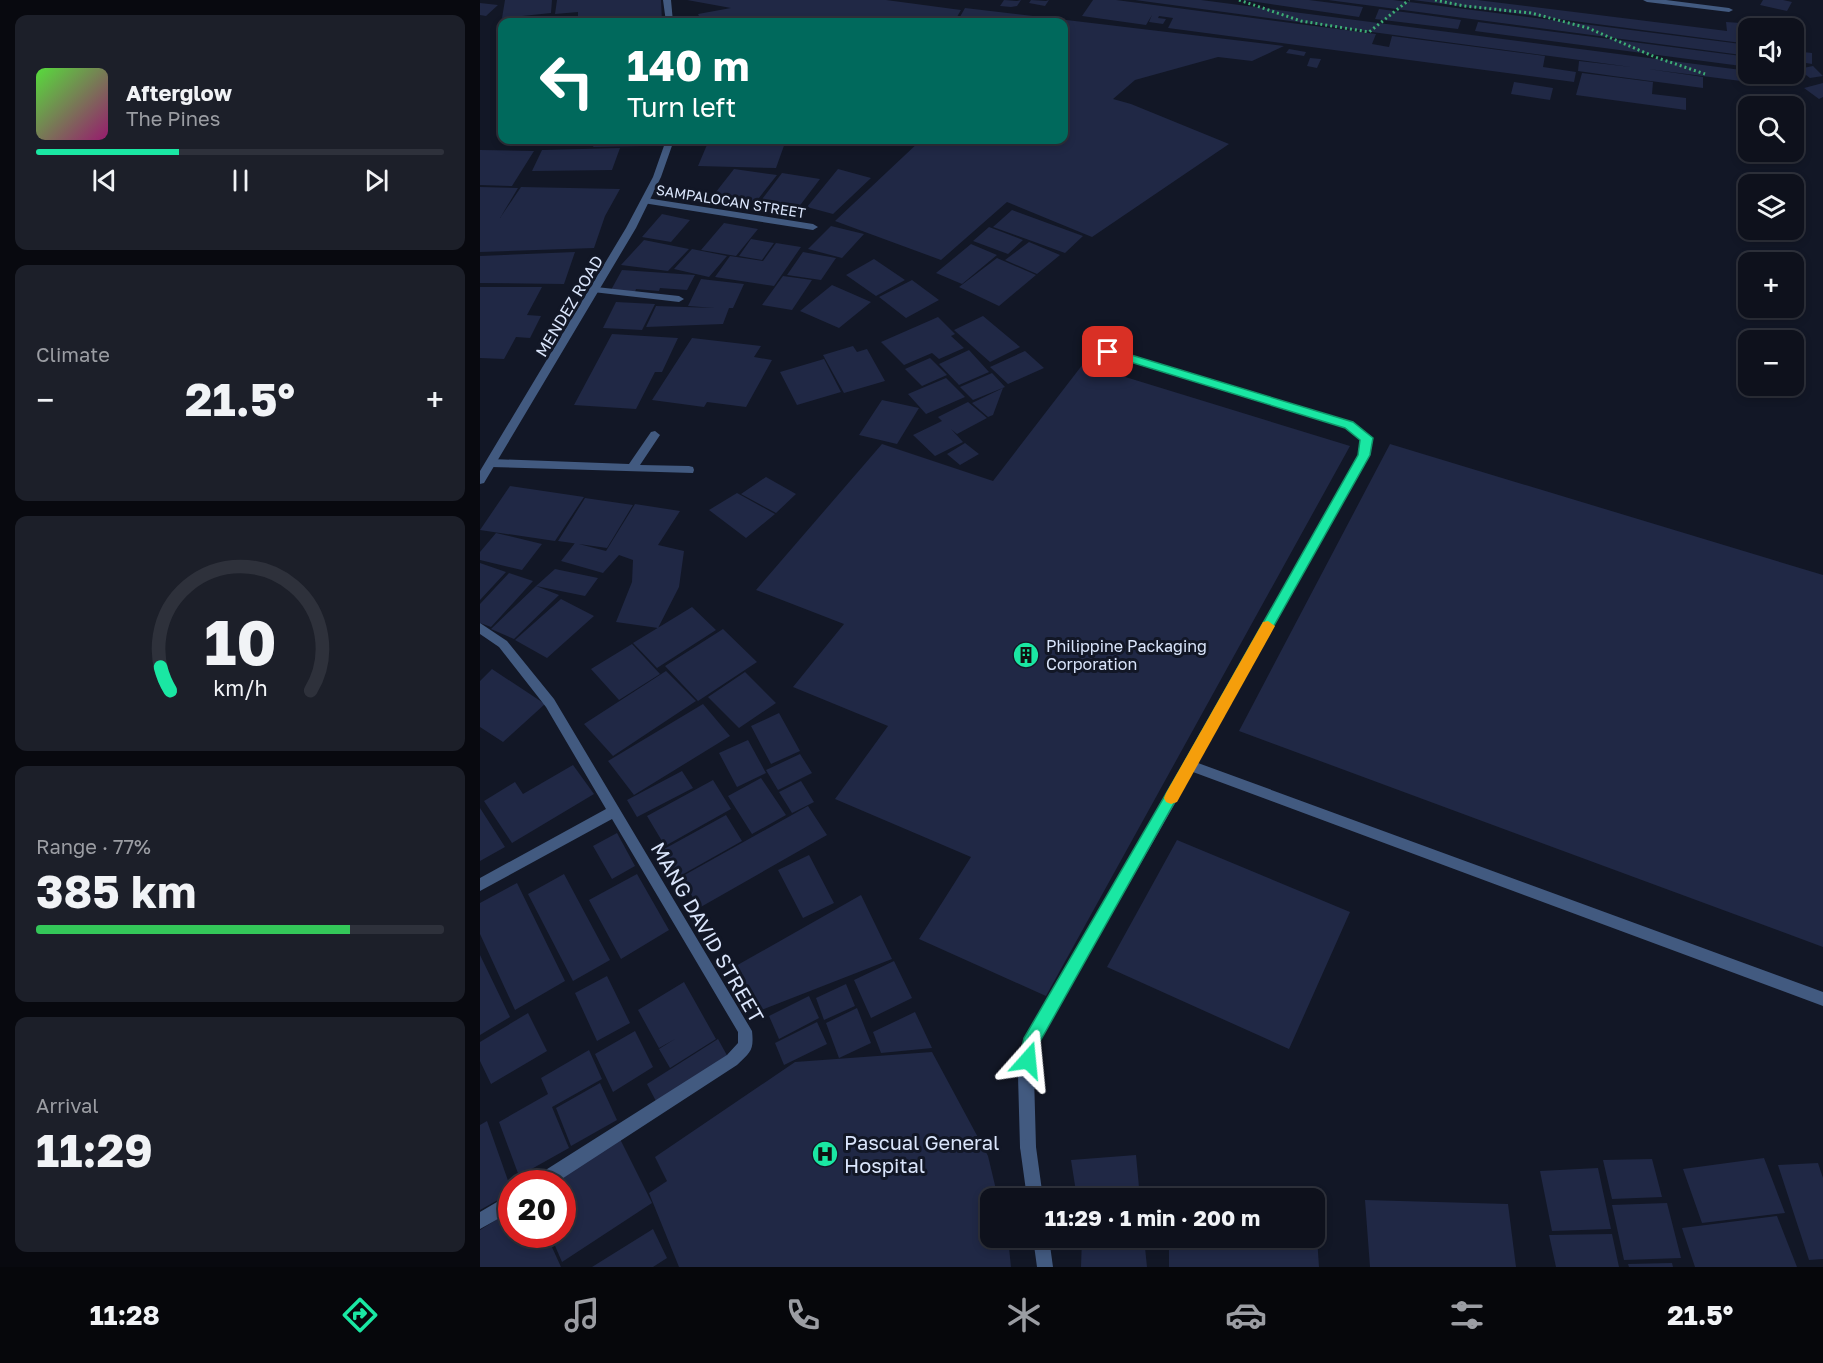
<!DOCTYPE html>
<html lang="en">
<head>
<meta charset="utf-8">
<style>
	:root { --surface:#0e111c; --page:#1c1f29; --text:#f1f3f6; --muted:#9b9da3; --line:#2e313b; --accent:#1ae7a3 }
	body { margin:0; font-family:"Golos Text",sans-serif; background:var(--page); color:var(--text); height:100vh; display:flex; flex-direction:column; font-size:22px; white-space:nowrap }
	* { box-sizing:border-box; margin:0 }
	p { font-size:20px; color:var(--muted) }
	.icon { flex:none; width:33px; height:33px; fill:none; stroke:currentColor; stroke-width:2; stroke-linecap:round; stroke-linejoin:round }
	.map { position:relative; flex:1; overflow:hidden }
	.details { display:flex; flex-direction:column; gap:15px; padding:15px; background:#08090f; width:480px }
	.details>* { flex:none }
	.guide { position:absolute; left:18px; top:18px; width:570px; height:126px; border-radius:12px; box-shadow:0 3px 9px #0003,0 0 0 2px var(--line); background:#00695c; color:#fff; overflow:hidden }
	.buttons { position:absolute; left:1258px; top:18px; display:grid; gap:12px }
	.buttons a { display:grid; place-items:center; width:66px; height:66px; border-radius:12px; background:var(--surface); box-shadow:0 3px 9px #0003,0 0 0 2px var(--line); font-size:30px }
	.speed { position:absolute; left:18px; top:1170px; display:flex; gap:12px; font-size:30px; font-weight:700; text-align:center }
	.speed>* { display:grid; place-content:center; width:78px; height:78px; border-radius:50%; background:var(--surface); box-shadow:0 3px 9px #0003,0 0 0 2px var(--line); line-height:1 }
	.speed .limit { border:9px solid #d22; background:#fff; color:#111 }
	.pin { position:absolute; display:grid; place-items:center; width:51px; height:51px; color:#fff; margin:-26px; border-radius:12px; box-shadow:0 3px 9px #0006 }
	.me { position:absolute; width:66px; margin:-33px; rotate:18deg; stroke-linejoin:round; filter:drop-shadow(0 0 4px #0008) }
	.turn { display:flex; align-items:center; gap:21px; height:126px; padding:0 30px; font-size:27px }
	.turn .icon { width:78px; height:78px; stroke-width:2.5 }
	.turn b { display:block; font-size:42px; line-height:51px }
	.big { font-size:45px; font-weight:700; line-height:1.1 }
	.details .card { flex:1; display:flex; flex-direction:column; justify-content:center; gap:9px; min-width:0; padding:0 21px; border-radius:12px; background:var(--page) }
	.details .dial { align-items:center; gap:0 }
	.dial svg { height:156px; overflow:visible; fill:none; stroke:var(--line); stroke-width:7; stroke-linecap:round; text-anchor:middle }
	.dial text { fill:var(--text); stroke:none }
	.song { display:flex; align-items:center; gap:18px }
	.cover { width:72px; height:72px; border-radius:9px; background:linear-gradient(135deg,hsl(110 70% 55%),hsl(320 70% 35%)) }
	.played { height:6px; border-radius:3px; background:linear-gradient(90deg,var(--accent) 35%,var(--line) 35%) }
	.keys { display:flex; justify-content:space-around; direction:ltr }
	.heat { display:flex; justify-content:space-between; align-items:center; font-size:33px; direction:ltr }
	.charge { height:9px; border-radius:4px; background:linear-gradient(90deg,#34c759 77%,var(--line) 0) }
	.trip { position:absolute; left:500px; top:1188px; width:345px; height:60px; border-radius:12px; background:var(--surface); box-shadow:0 3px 9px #0003,0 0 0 2px var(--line); font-weight:700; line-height:60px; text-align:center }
	.tabs { display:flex; height:96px; justify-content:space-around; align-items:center; background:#06070b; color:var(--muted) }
	.tabs .icon { width:42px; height:42px }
	.tabs .current { color:var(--accent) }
	.tabs b { font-size:27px; color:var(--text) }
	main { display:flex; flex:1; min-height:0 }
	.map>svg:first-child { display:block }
	.building { fill:#202845 }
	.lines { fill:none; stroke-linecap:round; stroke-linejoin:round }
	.path { stroke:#3dad75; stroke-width:3; stroke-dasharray:2 3; stroke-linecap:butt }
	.service { fill:#425a80; fill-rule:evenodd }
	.minor { fill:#425a80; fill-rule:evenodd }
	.tertiary { fill:#425a80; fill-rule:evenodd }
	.route { fill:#1ae7a3; stroke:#11966a; stroke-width:1.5 }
	.slow { fill:#f59e0b }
	.labels { text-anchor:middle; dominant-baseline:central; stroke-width:6; stroke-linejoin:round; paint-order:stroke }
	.far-street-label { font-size:14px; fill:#dae5fb; stroke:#121726 }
	.street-label { font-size:16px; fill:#dae5fb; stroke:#121726 }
	.poi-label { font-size:16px; fill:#dae5fb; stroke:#121726; text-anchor:start }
	.near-street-label { font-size:20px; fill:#dae5fb; stroke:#121726 }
	.near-poi-label { font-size:20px; fill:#dae5fb; stroke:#121726; text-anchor:start }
</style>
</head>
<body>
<main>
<section class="details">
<div class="card">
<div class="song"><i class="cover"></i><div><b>Afterglow</b><p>The Pines</p></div></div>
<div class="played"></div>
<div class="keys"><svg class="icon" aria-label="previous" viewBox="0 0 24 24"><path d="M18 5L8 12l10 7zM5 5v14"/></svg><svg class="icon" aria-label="pause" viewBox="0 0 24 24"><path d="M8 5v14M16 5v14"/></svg><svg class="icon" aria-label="next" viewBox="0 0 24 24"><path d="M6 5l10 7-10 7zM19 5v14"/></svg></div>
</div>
<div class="card"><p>Climate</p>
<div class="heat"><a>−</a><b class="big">21.5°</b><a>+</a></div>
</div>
<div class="card dial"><svg viewBox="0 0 100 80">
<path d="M14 69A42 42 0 1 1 86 69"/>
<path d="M14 69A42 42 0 0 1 9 57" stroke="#1ae7a3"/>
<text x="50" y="56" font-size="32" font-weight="700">10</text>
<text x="50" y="72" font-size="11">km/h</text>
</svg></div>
<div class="card"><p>Range · 77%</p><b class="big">385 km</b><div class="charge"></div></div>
<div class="card"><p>Arrival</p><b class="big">11:29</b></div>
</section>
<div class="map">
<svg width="1343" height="1267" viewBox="0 0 1343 1267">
	<rect width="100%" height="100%" fill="#121726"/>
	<path class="building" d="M 25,0 L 72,0 L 71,13 L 22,18 Z
		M 77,0 L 181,0 L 182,22 L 98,22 L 98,12 L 75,14 Z
		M 207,0 L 406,0 L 481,10 L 474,22 L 222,22 L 218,14 L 251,8 Z
		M 524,0 L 537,1 L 541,0 L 537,6 L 531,7 L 520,6 Z
		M 551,0 L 566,1 L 569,0 L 565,6 L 549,3 Z
		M 613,0 L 636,0 L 896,34 L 892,44 L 909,47 L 912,36 L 1065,56 L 1063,67 L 1096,72 L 1094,82 L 688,28 L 693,18 L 679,16 L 678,18 L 686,19 L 683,24 L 669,22 L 672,15 L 666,25 L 602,16 Z
		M 655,0 L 721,0 L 1269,71 L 1269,74 L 1292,74 L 1292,85 L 1168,69 L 1223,77 L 1223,88 L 1133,76 L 1098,71 L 1099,61 L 1151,67 Z
		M 763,0 L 829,0 L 883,7 L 879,17 Z
		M 848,0 L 913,0 L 1269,45 L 1269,56 Z
		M 933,0 L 997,0 L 1247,31 L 1246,22 L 1261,23 L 1262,33 L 1269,34 L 1269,44 Z
		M 1283,0 L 1303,0 L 1312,2 L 1307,11 L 1280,5 Z
		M 0,3 L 18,5 L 6,16 L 0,15 Z
		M 485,8 L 804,46 L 772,61 L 738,57 L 655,80 L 633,99 L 651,104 L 749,144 L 612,237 L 527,202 L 461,260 L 355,221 L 441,140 L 584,140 L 584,22 L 477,22 Z
		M 899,9 L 931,13 L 981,20 L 978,29 L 895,19 Z
		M 998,22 L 1269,57 L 1269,67 L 995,31 Z
		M 809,49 L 826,52 L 824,56 L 806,53 Z
		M 1314,51 L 1332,53 L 1332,64 L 1314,61 Z
		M 830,58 L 841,59 L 837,68 L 827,66 Z
		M 1333,66 L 1343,76 L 1330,78 L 1318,69 Z
		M 1102,73 L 1173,82 L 1172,94 L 1206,98 L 1206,110 L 1096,95 Z
		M 1034,82 L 1073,88 L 1070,100 L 1031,94 Z
		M 1343,83 L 1343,97 L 1339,99 L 1324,88 Z
		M 1282,94 L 1300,96 L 1300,106 L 1282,106 Z
		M 116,140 L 166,140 L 164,146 L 113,147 Z
		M 229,140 L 306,140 L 296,168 L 218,166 Z
		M 140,148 L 132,170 L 52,171 L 62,150 Z
		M 0,150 L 54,151 L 32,186 L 0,185 Z
		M 254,169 L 297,175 L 275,203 L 232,197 Z
		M 358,169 L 391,178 L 353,214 L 327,207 Z
		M 302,173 L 340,179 L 318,208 L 280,202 Z
		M 0,187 L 38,188 L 20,218 L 41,187 L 140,189 L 125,216 L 114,248 L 0,252 Z
		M 532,210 L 603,236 L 585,253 L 513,227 Z
		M 182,214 L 210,220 L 191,242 L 162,237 Z
		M 244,223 L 278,229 L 256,256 L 221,250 Z
		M 351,226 L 384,234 L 362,258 L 328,249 Z
		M 509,227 L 543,240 L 528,254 L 493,241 Z
		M 271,239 L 294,243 L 282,260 L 259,256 Z
		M 164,240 L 209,249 L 188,271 L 141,265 Z
		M 549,242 L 580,255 L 557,274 L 525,260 Z
		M 296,243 L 321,247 L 294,286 L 235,277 L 250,256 L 283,261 Z
		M 491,244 L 517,255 L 482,284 L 456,273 Z
		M 212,249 L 247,256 L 229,277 L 194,269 Z
		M 95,252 L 84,284 L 0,283 L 0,256 Z
		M 323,252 L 356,258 L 341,280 L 307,275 Z
		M 517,258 L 556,275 L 519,306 L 479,287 Z
		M 394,259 L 425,280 L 396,296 L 366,275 Z
		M 142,270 L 215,275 L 207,290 L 180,288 L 179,291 L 156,289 L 155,292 L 131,290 Z
		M 303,276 L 332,280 L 312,310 L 282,305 Z
		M 221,279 L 264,284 L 253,308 L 249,308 L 243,324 L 166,327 L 176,306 L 235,308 L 208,306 Z
		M 432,280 L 459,300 L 426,318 L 399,297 Z
		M 352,285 L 391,302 L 359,328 L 320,311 Z
		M 0,287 L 62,287 L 47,315 L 61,316 L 50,338 L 36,337 L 24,359 L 0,358 Z
		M 136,302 L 175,304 L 162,330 L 123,328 Z
		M 503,316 L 540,347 L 510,362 L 474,330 Z
		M 458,317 L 475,334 L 471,336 L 484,348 L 459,359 L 452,353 L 424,365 L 401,342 Z
		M 132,334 L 198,338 L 182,372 L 175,372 L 156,409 L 94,405 Z
		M 212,338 L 281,346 L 274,357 L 292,360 L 266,407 L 227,402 L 224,407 L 172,400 Z
		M 373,346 L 377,352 L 387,349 L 405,381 L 364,393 L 343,355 Z
		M 489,350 L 509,372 L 479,385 L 459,364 Z
		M 545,351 L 564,368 L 528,384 L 510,367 Z
		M 450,358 L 467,375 L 442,386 L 425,369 Z
		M 344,359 L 361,392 L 317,405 L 300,372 Z
		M 603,364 L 870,446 L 566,996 L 439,939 L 491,857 L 355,799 L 408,726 L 313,687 L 364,624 L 276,590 L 402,444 L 513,481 Z
		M 512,373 L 525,387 L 493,400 L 480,387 Z
		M 466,378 L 485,397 L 446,414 L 428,394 Z
		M 523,388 L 513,415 L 508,417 L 492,403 Z
		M 402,400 L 439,408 L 417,444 L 379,435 Z
		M 488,402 L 507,418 L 477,434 L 471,429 L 483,442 L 455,456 L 433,435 L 462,421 L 458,417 Z
		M 485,443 L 499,454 L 480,465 L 467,454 Z
		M 910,444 L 1343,575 L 1343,947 L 759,731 Z
		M 286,477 L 316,494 L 296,513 L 261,494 Z
		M 30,486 L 104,497 L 75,541 L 0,530 Z
		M 257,493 L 295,514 L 266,538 L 229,510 Z
		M 105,498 L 153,505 L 127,548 L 78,541 Z
		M 155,504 L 200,511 L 178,545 L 204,551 L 199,587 L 178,628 L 136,622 L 152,582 L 153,560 L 139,555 L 123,573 L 81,561 L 95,543 L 126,551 Z
		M 16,533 L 62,544 L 42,570 L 0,560 L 0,552 Z
		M 0,563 L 26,572 L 0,600 Z
		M 75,569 L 118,578 L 105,596 L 56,586 Z
		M 29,573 L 53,581 L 11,627 L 0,623 L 0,604 Z
		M 56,586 L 79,595 L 34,639 L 11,629 Z
		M 81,599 L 114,616 L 67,658 L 35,640 Z
		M 212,607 L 236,630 L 177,668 L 153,643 Z
		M 243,629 L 277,662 L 218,701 L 185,666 Z
		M 152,644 L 180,674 L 139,700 L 111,669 Z
		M 12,669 L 65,704 L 23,742 L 0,727 L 0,681 Z
		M 186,671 L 216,701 L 133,756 L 104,724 Z
		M 265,672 L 296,703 L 259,728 L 228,697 Z
		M 223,704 L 250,736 L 154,795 L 128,761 Z
		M 299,713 L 320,751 L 291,764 L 271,726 Z
		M 268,740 L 286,773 L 257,787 L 239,753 Z
		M 320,754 L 332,773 L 298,790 L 286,770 Z
		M 93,765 L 114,794 L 32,843 L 4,801 L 35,782 L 43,794 Z
		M 202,771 L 213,788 L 157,817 L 147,800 Z
		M 281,778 L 306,815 L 272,834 L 248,796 Z
		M 233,780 L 251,809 L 185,846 L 167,816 Z
		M 321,781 L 334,802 L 312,813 L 299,792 Z
		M 328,806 L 347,835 L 219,908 L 201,877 Z
		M 0,808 L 25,847 L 0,861 Z
		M 246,815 L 262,841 L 191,881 L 175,854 Z
		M 137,833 L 155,866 L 132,879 L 113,846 Z
		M 697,840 L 870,912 L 809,1049 L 627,967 Z
		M 329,855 L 354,903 L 323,918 L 298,870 Z
		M 84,874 L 130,960 L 93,981 L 48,894 Z
		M 157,874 L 189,930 L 141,959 L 109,900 Z
		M 37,883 L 85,981 L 35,1010 L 0,934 L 0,903 Z
		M 381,895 L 412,959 L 279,1011 L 254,967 Z
		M 0,955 L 30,1017 L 0,1035 Z
		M 414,961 L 432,998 L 391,1018 L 374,980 Z
		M 127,976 L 150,1023 L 117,1041 L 95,993 Z
		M 204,982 L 236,1039 L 190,1068 L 179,1049 L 195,1039 L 179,1048 L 158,1010 Z
		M 366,984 L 375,1006 L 344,1020 L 336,998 Z
		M 329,996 L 339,1018 L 299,1039 L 289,1016 Z
		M 377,1008 L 391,1043 L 359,1058 L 346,1023 Z
		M 435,1012 L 452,1048 L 401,1053 L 393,1032 Z
		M 48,1013 L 67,1051 L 11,1084 L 0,1061 L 0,1042 Z
		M 337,1022 L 347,1044 L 304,1065 L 295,1043 Z
		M 155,1031 L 173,1067 L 133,1092 L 115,1054 Z
		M 238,1039 L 249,1059 L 178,1105 L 167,1084 Z
		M 109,1050 L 122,1079 L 72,1107 L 89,1148 L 39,1176 L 19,1122 L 68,1094 L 61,1078 Z
		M 452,1052 L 508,1156 L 518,1198 L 510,1198 L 510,1238 L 528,1238 L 531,1267 L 199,1267 L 169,1193 L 187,1181 L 175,1157 L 315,1062 Z
		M 120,1083 L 137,1120 L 91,1146 L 76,1108 Z
		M 7,1121 L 32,1192 L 0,1210 L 0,1125 Z
		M 140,1139 L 172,1203 L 82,1262 L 70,1234 L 82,1234 L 82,1184 L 69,1184 Z
		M 656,1155 L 660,1198 L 597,1198 L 591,1160 Z
		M 1284,1158 L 1305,1213 L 1222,1223 L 1203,1169 Z
		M 1172,1159 L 1182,1197 L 1132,1199 L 1123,1160 Z
		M 1338,1163 L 1343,1178 L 1343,1259 L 1329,1260 L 1298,1165 Z
		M 1118,1168 L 1131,1229 L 1072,1231 L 1060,1171 Z
		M 885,1200 L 1028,1204 L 1036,1267 L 890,1267 Z
		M 1187,1203 L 1201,1258 L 1144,1260 L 1132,1205 Z
		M 32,1210 L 32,1234 L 66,1234 L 81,1267 L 0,1267 L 0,1230 Z
		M 1297,1216 L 1317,1267 L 1215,1267 L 1202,1228 Z
		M 836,1223 L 839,1267 L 689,1267 L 689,1238 L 834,1238 Z
		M 173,1229 L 187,1258 L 173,1267 L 112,1267 Z
		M 1132,1234 L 1139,1267 L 1076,1267 L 1069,1235 Z
		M 602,1238 L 664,1238 L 667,1267 L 601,1267 Z
		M 1192,1263 L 1193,1267 L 1149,1267 L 1148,1264 Z"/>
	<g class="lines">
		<path class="path" d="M 759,0 L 821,21 L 889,32 L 929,0
			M 955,0 L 984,6 L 1051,13 L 1108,28 L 1175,57 L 1225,74"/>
		<path class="service" d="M 116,287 L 199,296 L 204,299 L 199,302 L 113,292 L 113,288 Z
			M 606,342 L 873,423 L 891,438 L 889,455 L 718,763 L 1343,992 L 1343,1006 L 713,772 L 557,1045 L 554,1076 L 556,1147 L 554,1153 L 548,1155 L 542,1153 L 540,1147 L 538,1076 L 545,1039 L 705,761 L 879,455 L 881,439 L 865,427 L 602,347 L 602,343 Z
			M 175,431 L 180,435 L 160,465 L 209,466 L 213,467 L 214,470 L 213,473 L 11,467 L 6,463 L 11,459 L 149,464 L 171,432 Z"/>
		<path class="minor" d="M 1163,0 L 1186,0 L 1249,8 L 1253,10 L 1249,12 L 1167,2 Z
			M 166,198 L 333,224 L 338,227 L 333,230 L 163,203 L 162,201 Z
			M 0,623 L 27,641 L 74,699 L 272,1031 C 274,1050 271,1052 257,1065 L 74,1184 L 51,1184 L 53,1178 L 247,1055 L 258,1043 L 258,1032 L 132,819 L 0,891 L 0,878 L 126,809 L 66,707 L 19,647 L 0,634 Z
			M 548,1139 L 554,1141 L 556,1147 L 563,1198 L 547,1198 L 540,1147 L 542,1141 Z
			M 32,1193 L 32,1211 L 0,1229 L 0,1212 Z
			M 553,1238 L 569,1238 L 573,1267 L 557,1267 Z"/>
		<path class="tertiary" d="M 183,0 L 191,0 L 193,22 L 186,22 Z
			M 186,140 L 194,140 L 181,177 L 156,228 L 4,483 L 0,484 L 0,471 L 146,228 L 173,177 Z"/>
	</g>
	<path class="route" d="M 628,348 L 873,422 L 893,438 L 890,455 L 558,1045 L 554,1066 L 548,1068 L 542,1066 L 539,1060 L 544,1038 L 705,761 L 878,455 L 880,440 L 865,428 L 624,354 L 624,349 Z"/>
	<path class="slow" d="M 788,621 L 795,626 L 697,802 L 691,804 L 686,802 L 684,798 L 686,793 L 783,622 Z"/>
	<defs>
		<g id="building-disc" transform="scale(1.35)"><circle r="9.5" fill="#1ae7a3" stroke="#121726"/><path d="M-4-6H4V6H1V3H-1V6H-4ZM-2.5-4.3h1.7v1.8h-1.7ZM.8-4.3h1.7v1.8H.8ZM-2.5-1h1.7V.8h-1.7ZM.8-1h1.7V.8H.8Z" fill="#111"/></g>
		<g id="hospital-disc" transform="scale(1.35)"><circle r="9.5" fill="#1ae7a3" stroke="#121726"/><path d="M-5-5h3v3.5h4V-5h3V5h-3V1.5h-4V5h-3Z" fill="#111"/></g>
	</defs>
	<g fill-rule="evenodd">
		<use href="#building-disc" x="546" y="655"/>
		<use href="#hospital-disc" x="345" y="1154"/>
	</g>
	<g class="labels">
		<g class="far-street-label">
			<text transform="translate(251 201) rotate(9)">SAMPALOCAN STREET</text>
		</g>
		<g class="street-label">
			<text transform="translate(89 306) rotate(-59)">MENDEZ ROAD</text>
		</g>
		<g class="poi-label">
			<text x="566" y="646">Philippine Packaging<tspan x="566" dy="18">Corporation</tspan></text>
		</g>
		<g class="near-street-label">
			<text transform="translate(228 932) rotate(60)">MANG DAVID STREET</text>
		</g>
		<g class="near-poi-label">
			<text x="364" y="1142">Pascual General<tspan x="364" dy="23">Hospital</tspan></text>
		</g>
	</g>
</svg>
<div class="buttons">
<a><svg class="icon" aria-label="sound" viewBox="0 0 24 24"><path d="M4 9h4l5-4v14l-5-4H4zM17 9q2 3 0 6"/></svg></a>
<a><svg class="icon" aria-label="search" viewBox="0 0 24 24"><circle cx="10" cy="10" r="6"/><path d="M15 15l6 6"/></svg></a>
<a><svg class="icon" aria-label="layers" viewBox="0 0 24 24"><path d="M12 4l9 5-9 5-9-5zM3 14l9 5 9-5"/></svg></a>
<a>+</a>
<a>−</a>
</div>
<div class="speed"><div class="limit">20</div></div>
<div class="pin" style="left:628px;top:352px;background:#d93025"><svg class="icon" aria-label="arrive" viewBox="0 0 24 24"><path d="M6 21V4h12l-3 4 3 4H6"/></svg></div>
<svg class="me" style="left:548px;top:1060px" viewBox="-20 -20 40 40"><path d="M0-17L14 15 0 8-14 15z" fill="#1ae7a3" stroke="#fff" stroke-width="4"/></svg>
<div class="trip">11:29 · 1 min · 200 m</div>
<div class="guide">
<div class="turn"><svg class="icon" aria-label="left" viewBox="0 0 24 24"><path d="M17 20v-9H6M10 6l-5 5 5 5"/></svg><div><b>140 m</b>Turn left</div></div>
</div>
</div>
</main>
<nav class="tabs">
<b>11:28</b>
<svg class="icon current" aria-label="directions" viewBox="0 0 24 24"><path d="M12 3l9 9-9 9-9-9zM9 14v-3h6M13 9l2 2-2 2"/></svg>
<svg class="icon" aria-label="music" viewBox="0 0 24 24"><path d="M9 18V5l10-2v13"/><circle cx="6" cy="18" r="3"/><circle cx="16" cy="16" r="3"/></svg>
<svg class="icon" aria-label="phone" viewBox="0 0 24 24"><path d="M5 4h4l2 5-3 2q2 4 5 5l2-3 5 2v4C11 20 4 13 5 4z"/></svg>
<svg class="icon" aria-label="climate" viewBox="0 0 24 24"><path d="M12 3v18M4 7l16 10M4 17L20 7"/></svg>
<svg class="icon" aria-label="car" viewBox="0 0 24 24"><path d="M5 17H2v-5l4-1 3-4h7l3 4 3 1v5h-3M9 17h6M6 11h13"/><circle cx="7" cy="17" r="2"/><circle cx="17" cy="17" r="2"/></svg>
<svg class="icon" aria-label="filters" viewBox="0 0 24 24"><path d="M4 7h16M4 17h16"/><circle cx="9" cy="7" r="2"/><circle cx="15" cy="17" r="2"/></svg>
<b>21.5°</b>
</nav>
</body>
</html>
